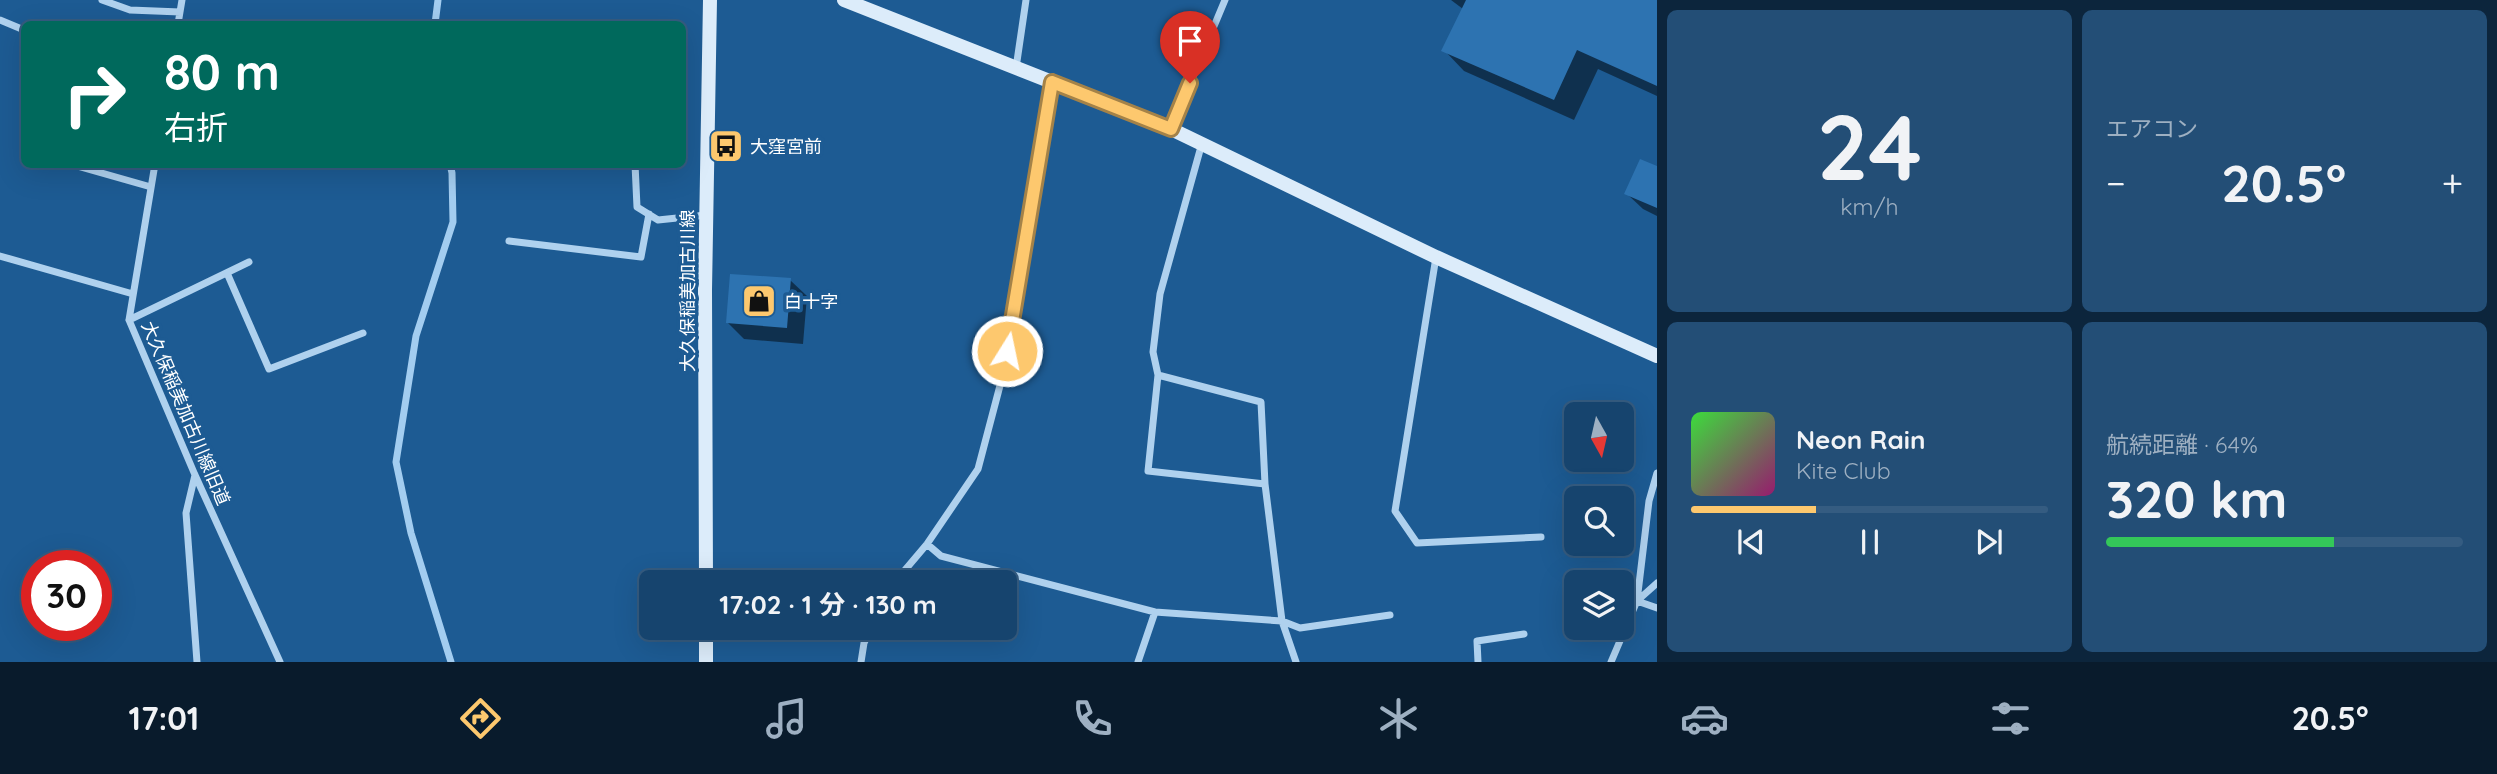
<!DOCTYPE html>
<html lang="ja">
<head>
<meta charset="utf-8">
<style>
	:root { --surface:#16446e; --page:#234e76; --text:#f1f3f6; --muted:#9eb0c2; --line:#355c81; --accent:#fdc86e }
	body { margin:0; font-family:Quicksand,"Noto Sans JP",sans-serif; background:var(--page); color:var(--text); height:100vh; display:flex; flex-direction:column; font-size:26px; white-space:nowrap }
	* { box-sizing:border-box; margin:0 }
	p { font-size:23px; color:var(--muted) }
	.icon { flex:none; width:38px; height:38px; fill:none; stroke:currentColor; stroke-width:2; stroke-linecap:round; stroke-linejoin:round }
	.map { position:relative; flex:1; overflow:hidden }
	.panel { display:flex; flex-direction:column; gap:10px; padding:10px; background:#0c253c; width:840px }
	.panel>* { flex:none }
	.guide { position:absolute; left:21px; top:21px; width:665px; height:147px; border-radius:10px; box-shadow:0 7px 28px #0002,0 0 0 2px var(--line); background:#00695c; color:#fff; overflow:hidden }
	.needle { width:46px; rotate:172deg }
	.tools { position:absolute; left:1564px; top:402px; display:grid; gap:14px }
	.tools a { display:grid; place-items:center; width:70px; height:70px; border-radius:10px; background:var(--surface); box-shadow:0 7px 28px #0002,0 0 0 2px var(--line); font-size:35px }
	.speed { position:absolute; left:21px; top:550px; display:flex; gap:14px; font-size:35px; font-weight:700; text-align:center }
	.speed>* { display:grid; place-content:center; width:91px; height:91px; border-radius:50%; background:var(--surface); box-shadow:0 7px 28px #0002,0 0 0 2px var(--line); line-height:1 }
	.speed .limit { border:10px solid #d22; background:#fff; color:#111 }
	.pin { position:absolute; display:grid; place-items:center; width:60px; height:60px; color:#fff; margin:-72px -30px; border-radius:50% 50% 50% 0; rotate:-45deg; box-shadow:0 0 7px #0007 }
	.pin .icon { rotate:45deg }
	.me { position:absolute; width:77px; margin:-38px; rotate:10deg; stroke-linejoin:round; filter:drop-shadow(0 0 5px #0008) }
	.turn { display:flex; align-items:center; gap:24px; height:147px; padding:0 28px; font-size:32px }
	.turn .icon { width:91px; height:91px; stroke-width:2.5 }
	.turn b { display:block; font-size:49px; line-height:60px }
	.big { font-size:52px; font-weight:700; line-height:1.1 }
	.panel .widget { flex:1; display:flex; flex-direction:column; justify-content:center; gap:10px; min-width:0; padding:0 24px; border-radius:10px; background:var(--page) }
	.panel .dial { align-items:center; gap:0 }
	.dial b { font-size:91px; line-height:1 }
	.song { display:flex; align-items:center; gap:21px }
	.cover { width:84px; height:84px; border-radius:10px; background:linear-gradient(135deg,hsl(120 70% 55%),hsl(320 70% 35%)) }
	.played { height:7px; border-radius:4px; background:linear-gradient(90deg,var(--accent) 35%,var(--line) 35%) }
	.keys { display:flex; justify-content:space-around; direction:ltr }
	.heat { display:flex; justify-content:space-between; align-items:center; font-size:38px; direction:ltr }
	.charge { height:10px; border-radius:5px; background:linear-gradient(90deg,#34c759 64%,var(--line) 0) }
	.panel .tiles { flex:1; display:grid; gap:10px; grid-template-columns:repeat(2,1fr) }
	.trip { position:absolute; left:639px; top:570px; width:378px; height:70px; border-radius:10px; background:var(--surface); box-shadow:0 7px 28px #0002,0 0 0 2px var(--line); font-weight:700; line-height:70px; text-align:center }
	.dock { display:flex; height:112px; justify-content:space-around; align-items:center; background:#091b2c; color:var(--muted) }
	.dock .icon { width:49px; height:49px }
	.dock .active { color:var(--accent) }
	.dock b { font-size:32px; color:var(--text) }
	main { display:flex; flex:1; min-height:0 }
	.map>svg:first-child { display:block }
	.shadow { fill:#0007 }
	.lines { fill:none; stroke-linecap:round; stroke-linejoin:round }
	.stream { stroke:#a3cdf0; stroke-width:7 }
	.building { fill:#2d73b1 }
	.street { stroke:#afd1ee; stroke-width:7 }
	.secondary { stroke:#dcecfa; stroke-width:14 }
	.route-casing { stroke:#a48248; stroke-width:18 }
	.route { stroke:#fdc86e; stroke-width:12 }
	.labels { text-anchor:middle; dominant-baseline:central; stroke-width:7; stroke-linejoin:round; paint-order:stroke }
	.poi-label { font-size:18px; fill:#fff; stroke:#1d5b93; text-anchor:start }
	.street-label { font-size:18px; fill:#fff; stroke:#1d5b93 }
</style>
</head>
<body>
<main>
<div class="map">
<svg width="1657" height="662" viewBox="0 0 1657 662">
	<rect width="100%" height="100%" fill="#1d5b93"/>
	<path class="shadow" d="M 1451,0 L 1657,0 L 1657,96 L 1598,69 L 1574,120 L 1464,71 L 1444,50 L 1463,9 Z
		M 1657,168 L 1657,216 L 1643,209 L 1626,193 Z
		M 790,280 L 807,296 L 803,344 L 744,339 L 728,323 Z"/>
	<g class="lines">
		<path class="stream" d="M 435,24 L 438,0
			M 450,164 L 452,173 L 453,222 L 416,336 L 396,462 L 411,533 L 451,662"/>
	</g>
	<path class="building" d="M 1466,0 L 1657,0 L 1657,86 L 1577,50 L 1554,100 L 1441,51 Z
		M 1640,159 L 1657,166 L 1657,208 L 1624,194 Z
		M 730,274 L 791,278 L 787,328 L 726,323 Z"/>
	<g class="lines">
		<path class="street" d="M 102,0 L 130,10 L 180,12
			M 0,20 L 24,30
			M 178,24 L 182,0
			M 1016,68 L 1026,0
			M 1171,129 L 1225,0
			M 1202,143 L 1160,294 L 1153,352 L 1158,375 L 1148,471 L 1265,484
			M 70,164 L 151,187
			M 155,164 L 129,320 L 195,475 L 280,662
			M 635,164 L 637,207 L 658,220 L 706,215
			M 509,241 L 641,257 L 649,214
			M 0,256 L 133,294
			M 1436,257 L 1395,511 L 1417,543 L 1541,537
			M 227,273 L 269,369 L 363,333
			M 129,320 L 249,262
			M 1158,375 L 1261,402 L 1265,484 L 1282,621 L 1296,662
			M 195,475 L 186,513 L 197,662
			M 927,544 L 941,556 L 1155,612 L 1282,621 L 1300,628 L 1390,615
			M 894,583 L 927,544 L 978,469 L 1002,378 L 1052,82
			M 1657,583 L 1637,601 L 1657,608
			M 861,662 L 864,643 L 871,628
			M 1138,662 L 1155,612
			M 1478,662 L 1477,641 L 1524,634
			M 1611,662 L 1637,601 L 1649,501 L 1657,473"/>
		<path class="secondary" d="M 844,0 L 1171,129 L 1436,257 L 1657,356
			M 706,583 L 705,290 L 710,0
			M 706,628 L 706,662"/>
	</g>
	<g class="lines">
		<g class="route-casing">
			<path id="route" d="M 1007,351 L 1052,82 L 1171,129 L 1190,83"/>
		</g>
		<use href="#route" class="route"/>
	</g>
	<defs>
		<g id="bus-square" transform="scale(1.75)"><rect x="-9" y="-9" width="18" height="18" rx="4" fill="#fdc86e" stroke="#1d5b93"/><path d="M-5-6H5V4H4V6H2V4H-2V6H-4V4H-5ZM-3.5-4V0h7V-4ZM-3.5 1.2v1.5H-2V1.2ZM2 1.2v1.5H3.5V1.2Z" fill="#111"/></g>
		<g id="shop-square" transform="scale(1.75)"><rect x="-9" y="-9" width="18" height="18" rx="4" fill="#fdc86e" stroke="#1d5b93"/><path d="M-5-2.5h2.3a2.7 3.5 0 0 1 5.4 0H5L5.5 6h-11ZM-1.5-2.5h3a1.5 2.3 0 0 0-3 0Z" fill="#111"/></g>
	</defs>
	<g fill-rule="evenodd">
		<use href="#bus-square" x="726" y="146"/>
		<use href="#shop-square" x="759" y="301"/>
	</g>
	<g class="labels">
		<g class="poi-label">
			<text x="750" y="146">大窪宮前</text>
			<text x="784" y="301">白十字</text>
		</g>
		<g class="street-label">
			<text transform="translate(687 291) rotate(-90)">大久保稲美加古川線</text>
			<text transform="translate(186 413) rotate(67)">大久保稲美加古川線旧道</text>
		</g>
	</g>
</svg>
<div class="tools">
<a><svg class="needle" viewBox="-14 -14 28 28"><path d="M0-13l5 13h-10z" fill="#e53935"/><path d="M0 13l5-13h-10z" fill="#9eb0c2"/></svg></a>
<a><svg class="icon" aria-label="search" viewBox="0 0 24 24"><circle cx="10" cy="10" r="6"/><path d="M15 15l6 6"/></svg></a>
<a><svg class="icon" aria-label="layers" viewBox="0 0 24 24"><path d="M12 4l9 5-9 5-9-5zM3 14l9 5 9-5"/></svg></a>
</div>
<div class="speed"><div class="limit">30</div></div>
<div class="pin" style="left:1190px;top:83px;background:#d93025"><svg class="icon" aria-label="arrive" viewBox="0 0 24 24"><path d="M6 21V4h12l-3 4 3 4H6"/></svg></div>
<svg class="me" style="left:1007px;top:351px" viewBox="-20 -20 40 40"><circle r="17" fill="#fdc86e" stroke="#fff" stroke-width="3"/><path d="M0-11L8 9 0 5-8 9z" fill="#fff"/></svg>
<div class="trip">17:02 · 1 分 · 130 m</div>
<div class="guide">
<div class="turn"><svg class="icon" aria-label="right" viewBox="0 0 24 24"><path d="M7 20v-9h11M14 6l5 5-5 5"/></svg><div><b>80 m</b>右折</div></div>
</div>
</div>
<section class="panel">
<div class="tiles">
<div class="widget dial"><b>24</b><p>km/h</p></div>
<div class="widget"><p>エアコン</p>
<div class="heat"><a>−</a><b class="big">20.5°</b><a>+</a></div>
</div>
<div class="widget">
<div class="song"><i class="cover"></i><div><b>Neon Rain</b><p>Kite Club</p></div></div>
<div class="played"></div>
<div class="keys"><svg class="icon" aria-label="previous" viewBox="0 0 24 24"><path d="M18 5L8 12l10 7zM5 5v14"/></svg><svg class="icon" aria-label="pause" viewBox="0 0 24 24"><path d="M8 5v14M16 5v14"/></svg><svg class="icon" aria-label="next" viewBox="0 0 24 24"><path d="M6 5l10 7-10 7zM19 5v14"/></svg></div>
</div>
<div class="widget"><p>航続距離 · 64%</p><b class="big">320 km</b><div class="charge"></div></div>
</div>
</section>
</main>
<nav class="dock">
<b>17:01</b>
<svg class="icon active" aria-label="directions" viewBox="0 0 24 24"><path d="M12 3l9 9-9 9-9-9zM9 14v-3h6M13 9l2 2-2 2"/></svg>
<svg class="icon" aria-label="music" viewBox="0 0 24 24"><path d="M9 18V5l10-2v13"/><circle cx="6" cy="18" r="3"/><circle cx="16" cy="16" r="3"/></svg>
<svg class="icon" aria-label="phone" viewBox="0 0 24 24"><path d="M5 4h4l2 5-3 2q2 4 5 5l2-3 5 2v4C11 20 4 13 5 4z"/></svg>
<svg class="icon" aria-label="climate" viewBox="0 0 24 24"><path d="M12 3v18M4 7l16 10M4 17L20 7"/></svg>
<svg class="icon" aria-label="car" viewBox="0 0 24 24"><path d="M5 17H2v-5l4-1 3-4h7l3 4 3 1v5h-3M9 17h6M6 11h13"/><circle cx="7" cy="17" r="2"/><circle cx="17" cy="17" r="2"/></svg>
<svg class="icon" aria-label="filters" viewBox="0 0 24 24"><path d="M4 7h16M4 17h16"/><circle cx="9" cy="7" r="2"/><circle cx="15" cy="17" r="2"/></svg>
<b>20.5°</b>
</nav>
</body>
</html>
